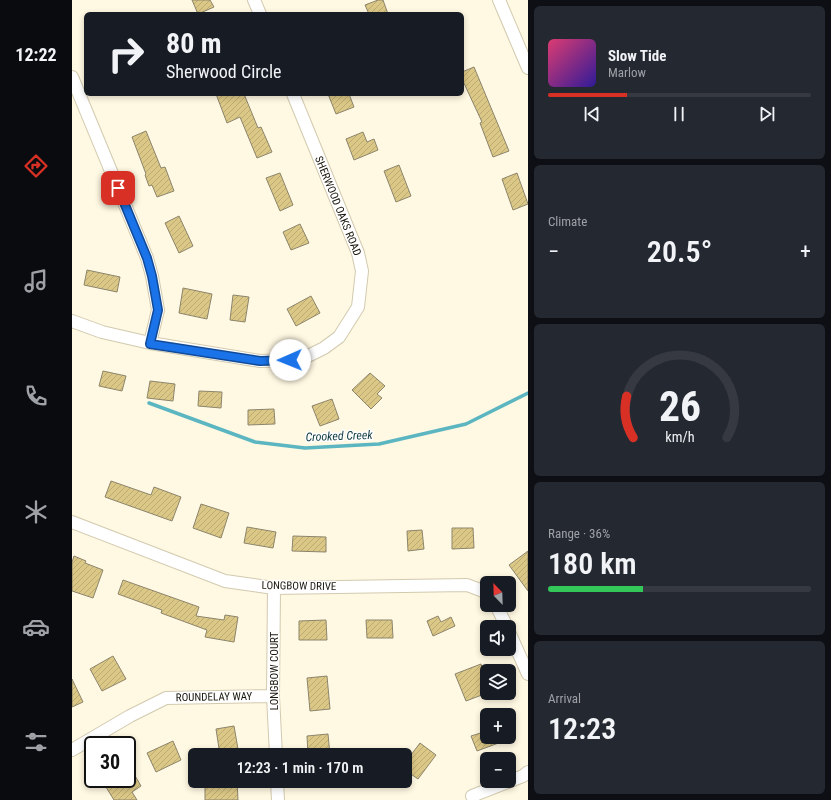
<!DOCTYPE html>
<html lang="en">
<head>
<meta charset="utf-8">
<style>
	:root { --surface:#171b24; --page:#242831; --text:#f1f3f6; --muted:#9ea1a6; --line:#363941; --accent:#d93025 }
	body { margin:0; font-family:"Roboto Condensed",sans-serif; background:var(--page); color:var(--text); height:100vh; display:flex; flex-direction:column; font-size:15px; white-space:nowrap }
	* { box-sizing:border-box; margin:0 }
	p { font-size:13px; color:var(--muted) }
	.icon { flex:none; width:22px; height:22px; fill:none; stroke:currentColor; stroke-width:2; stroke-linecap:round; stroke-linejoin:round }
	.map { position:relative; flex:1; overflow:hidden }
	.side { display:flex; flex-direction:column; gap:6px; padding:6px; background:#0d0f14; width:303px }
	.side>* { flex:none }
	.banner { position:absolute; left:12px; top:12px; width:380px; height:84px; border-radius:6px; box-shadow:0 2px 6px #0003; background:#171b24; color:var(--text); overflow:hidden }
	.needle { width:26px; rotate:337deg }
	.buttons { position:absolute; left:408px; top:576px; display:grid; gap:8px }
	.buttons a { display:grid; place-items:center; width:36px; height:36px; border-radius:6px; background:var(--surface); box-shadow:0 2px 6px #0003; font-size:20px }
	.speed { position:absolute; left:12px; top:736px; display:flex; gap:8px; font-size:20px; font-weight:700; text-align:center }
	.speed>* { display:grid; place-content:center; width:52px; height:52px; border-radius:50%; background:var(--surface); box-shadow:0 2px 6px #0003; line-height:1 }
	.speed .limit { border:2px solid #111; border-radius:6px; background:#fff; color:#111 }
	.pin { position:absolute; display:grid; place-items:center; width:34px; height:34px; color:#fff; margin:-17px; border-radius:8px; box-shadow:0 2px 6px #0006 }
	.me { position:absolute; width:44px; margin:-22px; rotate:269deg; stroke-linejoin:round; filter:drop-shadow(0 0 3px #0008) }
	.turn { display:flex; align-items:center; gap:14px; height:84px; padding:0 16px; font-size:18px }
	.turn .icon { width:52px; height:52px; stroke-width:2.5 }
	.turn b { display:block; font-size:28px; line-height:34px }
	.big { font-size:30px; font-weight:600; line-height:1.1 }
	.side .tile { flex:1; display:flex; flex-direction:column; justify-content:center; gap:6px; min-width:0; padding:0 14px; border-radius:6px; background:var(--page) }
	.side .dial { align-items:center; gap:0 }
	.dial svg { height:104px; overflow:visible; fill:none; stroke:var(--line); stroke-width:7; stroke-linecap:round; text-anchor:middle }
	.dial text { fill:var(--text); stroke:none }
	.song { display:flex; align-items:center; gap:12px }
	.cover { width:48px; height:48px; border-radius:6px; background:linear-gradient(135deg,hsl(340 70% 55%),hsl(250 70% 35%)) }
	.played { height:4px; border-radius:2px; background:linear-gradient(90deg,var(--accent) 30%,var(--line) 30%) }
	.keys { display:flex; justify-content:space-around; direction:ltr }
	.heat { display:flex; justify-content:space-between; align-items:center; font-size:22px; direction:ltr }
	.charge { height:6px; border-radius:3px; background:linear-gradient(90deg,#34c759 36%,var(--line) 0) }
	.trip { position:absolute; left:116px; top:748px; width:224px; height:40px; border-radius:6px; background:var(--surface); box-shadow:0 2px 6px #0003; font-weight:600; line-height:40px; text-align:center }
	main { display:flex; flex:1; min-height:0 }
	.tabs { display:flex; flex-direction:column; width:72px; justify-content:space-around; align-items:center; background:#090b0e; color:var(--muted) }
	.tabs .icon { width:28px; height:28px }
	.tabs .on { color:var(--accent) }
	.tabs b { font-size:18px; color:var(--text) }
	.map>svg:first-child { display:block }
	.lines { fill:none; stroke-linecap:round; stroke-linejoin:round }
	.stream { stroke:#5bb6c1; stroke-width:3.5 }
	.building { fill:url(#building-hatch); stroke:#8c856c }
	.street-casing { stroke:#d2caaf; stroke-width:14 }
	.street { stroke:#fff; stroke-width:12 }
	.route-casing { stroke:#114b97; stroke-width:10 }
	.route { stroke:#1a73e8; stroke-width:7 }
	.labels { text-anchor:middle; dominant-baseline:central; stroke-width:3; stroke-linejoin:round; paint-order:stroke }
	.street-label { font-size:11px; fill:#1a170e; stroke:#fff }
	.water-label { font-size:12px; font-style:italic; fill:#0a373c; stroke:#fff }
</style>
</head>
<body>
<main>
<nav class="tabs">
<b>12:22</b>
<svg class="icon on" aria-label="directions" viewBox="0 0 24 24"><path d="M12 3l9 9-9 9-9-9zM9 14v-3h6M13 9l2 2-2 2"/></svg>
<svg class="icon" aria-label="music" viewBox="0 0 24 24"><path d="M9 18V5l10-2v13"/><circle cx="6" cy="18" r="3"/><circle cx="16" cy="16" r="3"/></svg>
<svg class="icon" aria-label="phone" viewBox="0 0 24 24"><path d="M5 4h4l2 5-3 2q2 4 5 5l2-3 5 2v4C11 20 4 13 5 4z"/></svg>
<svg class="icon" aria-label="climate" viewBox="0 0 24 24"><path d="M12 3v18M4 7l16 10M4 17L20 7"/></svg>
<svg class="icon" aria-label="car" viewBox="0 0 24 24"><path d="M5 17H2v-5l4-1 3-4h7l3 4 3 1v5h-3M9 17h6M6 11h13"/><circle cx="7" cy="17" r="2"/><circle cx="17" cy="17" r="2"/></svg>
<svg class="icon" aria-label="filters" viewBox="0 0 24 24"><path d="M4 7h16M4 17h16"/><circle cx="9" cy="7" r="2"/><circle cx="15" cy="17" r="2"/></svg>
</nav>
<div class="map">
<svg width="456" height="800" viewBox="0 0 456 800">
	<defs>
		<pattern id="building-hatch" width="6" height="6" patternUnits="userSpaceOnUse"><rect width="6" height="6" fill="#dcc886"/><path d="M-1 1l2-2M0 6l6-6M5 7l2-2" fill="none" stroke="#bcab72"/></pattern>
	</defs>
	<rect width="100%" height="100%" fill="#fff8e2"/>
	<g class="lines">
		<path class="stream" d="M 77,403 L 183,442 L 233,448 L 307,444 L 394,424 L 456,393"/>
	</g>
	<path class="building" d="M 120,0 L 138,0 L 142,7 L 126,14 Z
		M 306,0 L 311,0 L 316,14 L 297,14 L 293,5 Z
		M 402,67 L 437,151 L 421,157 L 408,123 L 410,122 L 390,79 L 390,72 Z
		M 144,94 L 172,94 L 186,128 L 189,127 L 200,152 L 185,158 L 168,117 L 155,123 Z
		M 256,94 L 277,94 L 282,107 L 264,114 Z
		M 74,131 L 89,168 L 93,167 L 102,191 L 85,197 L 80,185 L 77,186 L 73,175 L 74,174 L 60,137 Z
		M 291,132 L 295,142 L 302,139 L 306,150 L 282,160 L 274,139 Z
		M 327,165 L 339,196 L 324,202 L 312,171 Z
		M 208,173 L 221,205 L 208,211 L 194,178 Z
		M 445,173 L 456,204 L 441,210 L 430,179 Z
		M 107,216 L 121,246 L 107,253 L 93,223 Z
		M 228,224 L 237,243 L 219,250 L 211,232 Z
		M 15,270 L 48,277 L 45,292 L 12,285 Z
		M 111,288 L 140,294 L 135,319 L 107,313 Z
		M 161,295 L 177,297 L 173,322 L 158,320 Z
		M 239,296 L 248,313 L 224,326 L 215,309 Z
		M 31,371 L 54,376 L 50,391 L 27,386 Z
		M 298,373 L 313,386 L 305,394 L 310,398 L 299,409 L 280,390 Z
		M 78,381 L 103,384 L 101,401 L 75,398 Z
		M 127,391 L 150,392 L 149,408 L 126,406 Z
		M 260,399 L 267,419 L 248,426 L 240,406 Z
		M 202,409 L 203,424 L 176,425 L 176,410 Z
		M 39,481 L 79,495 L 82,487 L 109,497 L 100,521 L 33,497 Z
		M 129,504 L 157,513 L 149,538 L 121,528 Z
		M 175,527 L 204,532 L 201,548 L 172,543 Z
		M 380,528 L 401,528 L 402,548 L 380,549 Z
		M 350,530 L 352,549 L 336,551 L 335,531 Z
		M 221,536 L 254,537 L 254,552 L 220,551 Z
		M 456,551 L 456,591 L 437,565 Z
		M 2,556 L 14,561 L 13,563 L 31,570 L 21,598 L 0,591 L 0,562 Z
		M 51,580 L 127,607 L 124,616 L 152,620 L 153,615 L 166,617 L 162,642 L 133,637 L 135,630 L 89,613 L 90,610 L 46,594 Z
		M 366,616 L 369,622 L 379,617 L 383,626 L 361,636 L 355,621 Z
		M 254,620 L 255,640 L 227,640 L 227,621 Z
		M 294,620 L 320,620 L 321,638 L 295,638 Z
		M 41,656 L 54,679 L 30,691 L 18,669 Z
		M 409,664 L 415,681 L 415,693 L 394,701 L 383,674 Z
		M 255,676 L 258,709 L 238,711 L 235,678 Z
		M 0,679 L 11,702 L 0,707 Z
		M 162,726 L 167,755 L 148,755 L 144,729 Z
		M 415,731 L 415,737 L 440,737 L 440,738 L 405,751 L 399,736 Z
		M 256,734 L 258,755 L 236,755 L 235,736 Z
		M 101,741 L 109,760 L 84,772 L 75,753 Z
		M 348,743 L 364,755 L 346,779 L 333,770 L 333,767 L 338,761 L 336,759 Z
		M 55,762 L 69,786 L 60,792 L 65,800 L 42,800 L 29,779 L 55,779 Z
		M 138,781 L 165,781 L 166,800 L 133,800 L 133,787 L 138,786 Z"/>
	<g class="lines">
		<g class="street-casing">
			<path id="street" d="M 182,0 L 188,14
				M 427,0 L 456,68
				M 0,77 L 75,258 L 80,276 L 86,310 L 78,343
				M 0,321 L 30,332 L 78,343 L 188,361 L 218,360 L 236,356 L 252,348 L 267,337 L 286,307 L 290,271 L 286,253 L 221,94
				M 0,522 L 153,581 L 202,588 L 395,585 L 411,591 L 415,595
				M 202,588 L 201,696 L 204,755
				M 424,605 L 435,627
				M 437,632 L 456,674
				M 0,750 L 58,716 L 94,698 L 201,696
				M 205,781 L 206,800
				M 400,796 L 451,776 L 456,772"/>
		</g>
		<use href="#street" class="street"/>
	</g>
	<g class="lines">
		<g class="route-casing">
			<path id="route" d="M 46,188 L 75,258 L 80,276 L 86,310 L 78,344 L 188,361 L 218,360"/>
		</g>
		<use href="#route" class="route"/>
	</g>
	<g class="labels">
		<g class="street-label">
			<text transform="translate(266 206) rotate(68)">SHERWOOD OAKS ROAD</text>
			<text transform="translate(227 586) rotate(1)">LONGBOW DRIVE</text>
			<text transform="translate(202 671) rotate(-90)">LONGBOW COURT</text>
			<text transform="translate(142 697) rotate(-1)">ROUNDELAY WAY</text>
		</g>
		<g class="water-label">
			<text transform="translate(267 436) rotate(-2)">Crooked Creek</text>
		</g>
	</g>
</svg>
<div class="buttons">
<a><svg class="needle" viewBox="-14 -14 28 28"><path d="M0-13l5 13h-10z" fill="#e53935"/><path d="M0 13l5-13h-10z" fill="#9ea1a6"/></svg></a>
<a><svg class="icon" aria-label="sound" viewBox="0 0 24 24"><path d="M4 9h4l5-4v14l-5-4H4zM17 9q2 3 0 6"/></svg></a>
<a><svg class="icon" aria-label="layers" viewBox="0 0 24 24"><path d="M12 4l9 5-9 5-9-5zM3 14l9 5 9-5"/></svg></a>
<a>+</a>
<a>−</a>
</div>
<div class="speed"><div class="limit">30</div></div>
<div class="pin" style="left:46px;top:188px;background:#d93025"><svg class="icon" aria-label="arrive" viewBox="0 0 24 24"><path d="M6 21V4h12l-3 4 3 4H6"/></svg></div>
<svg class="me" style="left:218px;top:360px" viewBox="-20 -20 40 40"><circle r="19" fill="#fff"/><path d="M0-13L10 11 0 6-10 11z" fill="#1a73e8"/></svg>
<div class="trip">12:23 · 1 min · 170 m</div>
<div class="banner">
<div class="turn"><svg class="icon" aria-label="right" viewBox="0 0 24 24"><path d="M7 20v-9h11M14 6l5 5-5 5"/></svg><div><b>80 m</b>Sherwood Circle</div></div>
</div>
</div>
<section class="side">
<div class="tile">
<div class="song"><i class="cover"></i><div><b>Slow Tide</b><p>Marlow</p></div></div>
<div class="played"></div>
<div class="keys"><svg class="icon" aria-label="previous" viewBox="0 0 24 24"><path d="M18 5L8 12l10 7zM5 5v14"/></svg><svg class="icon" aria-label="pause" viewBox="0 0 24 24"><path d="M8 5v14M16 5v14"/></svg><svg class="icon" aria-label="next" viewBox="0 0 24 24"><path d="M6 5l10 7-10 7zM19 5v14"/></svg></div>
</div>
<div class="tile"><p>Climate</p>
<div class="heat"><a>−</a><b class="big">20.5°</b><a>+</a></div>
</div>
<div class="tile dial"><svg viewBox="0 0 100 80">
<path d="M14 69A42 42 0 1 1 86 69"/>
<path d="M14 69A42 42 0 0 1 9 37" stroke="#d93025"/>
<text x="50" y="56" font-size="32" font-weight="700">26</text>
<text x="50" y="72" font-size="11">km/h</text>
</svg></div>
<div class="tile"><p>Range · 36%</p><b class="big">180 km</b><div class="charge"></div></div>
<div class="tile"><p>Arrival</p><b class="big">12:23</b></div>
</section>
</main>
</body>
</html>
